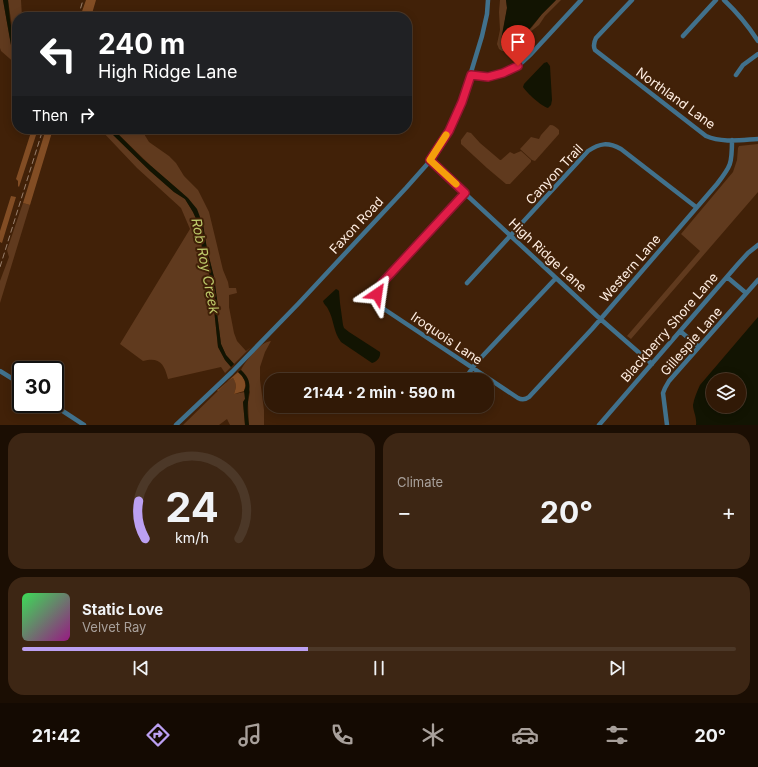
<!DOCTYPE html>
<html lang="en">
<head>
<meta charset="utf-8">
<style>
	:root { --surface:#311906; --page:#3d2614; --text:#f1f3f6; --muted:#a8a09b; --line:#4c3828; --accent:#bca0f2 }
	body { margin:0; font-family:Inter,sans-serif; background:var(--page); color:var(--text); height:100vh; display:flex; flex-direction:column; font-size:15px; white-space:nowrap }
	* { box-sizing:border-box; margin:0 }
	p { font-size:13px; color:var(--muted) }
	.icon { flex:none; width:22px; height:22px; fill:none; stroke:currentColor; stroke-width:2; stroke-linecap:round; stroke-linejoin:round }
	.map { position:relative; height:425px; overflow:hidden }
	.details { display:flex; flex-direction:column; gap:8px; padding:8px; background:#1b0e03; flex:1 }
	.details>* { flex:none }
	.guide { position:absolute; left:12px; top:12px; width:400px; height:122px; border-radius:16px; box-shadow:0 2px 10px #0003,0 0 0 1px var(--line); background:#202124; color:#fff; overflow:hidden }
	.buttons { position:absolute; left:706px; top:373px; display:grid; gap:8px }
	.buttons a { display:grid; place-items:center; width:40px; height:40px; border-radius:50%; background:var(--surface); box-shadow:0 2px 10px #0003,0 0 0 1px var(--line); font-size:20px }
	.speed { position:absolute; left:12px; top:361px; display:flex; gap:8px; font-size:20px; font-weight:700; text-align:center }
	.speed>* { display:grid; place-content:center; width:52px; height:52px; border-radius:50%; background:var(--surface); box-shadow:0 2px 10px #0003,0 0 0 1px var(--line); line-height:1 }
	.speed .limit { border:2px solid #111; border-radius:6px; background:#fff; color:#111 }
	.pin { position:absolute; display:grid; place-items:center; width:34px; height:34px; color:#fff; margin:-41px -17px; border-radius:50% 50% 50% 0; rotate:-45deg; box-shadow:0 0 4px #0007 }
	.pin .icon { rotate:45deg }
	.me { position:absolute; width:44px; margin:-22px; rotate:32deg; stroke-linejoin:round; filter:drop-shadow(0 0 3px #0008) }
	.turn { display:flex; align-items:center; gap:14px; height:84px; padding:0 20px; font-size:18px }
	.turn .icon { width:52px; height:52px; stroke-width:2.5 }
	.turn b { display:block; font-size:28px; line-height:34px }
	.then { display:flex; align-items:center; height:38px; padding:0 20px; background:#0003; gap:8px; font-size:15px }
	.big { font-size:30px; font-weight:700; line-height:1.1 }
	.details .card { flex:1; display:flex; flex-direction:column; justify-content:center; gap:6px; min-width:0; padding:0 14px; border-radius:16px; background:var(--page) }
	.details .dial { align-items:center; gap:0 }
	.dial svg { height:104px; overflow:visible; fill:none; stroke:var(--line); stroke-width:7; stroke-linecap:round; text-anchor:middle }
	.dial text { fill:var(--text); stroke:none }
	.song { display:flex; align-items:center; gap:12px }
	.cover { width:48px; height:48px; border-radius:6px; background:linear-gradient(135deg,hsl(130 70% 55%),hsl(310 70% 35%)) }
	.played { height:4px; border-radius:2px; background:linear-gradient(90deg,var(--accent) 40%,var(--line) 40%) }
	.keys { display:flex; justify-content:space-around; direction:ltr }
	.heat { display:flex; justify-content:space-between; align-items:center; font-size:22px; direction:ltr }
	.details .tiles { flex:1; display:grid; gap:8px; grid-template-columns:1fr 1fr }
	.card:last-child { grid-column:span 2 }
	.trip { position:absolute; left:264px; top:373px; width:230px; height:40px; border-radius:16px; background:var(--surface); box-shadow:0 2px 10px #0003,0 0 0 1px var(--line); font-weight:700; line-height:40px; text-align:center }
	.tab-bar { display:flex; height:64px; justify-content:space-around; align-items:center; background:#140a02; color:var(--muted) }
	.tab-bar .icon { width:28px; height:28px }
	.tab-bar .active { color:var(--accent) }
	.tab-bar b { font-size:18px; color:var(--text) }
	.map>svg:first-child { display:block }
	.green { fill:#603a1e }
	.forest { fill:#824d24 }
	.water { fill:#121402; fill-rule:evenodd }
	.lines { fill:none; stroke-linecap:round; stroke-linejoin:round }
	.street { stroke:#41718c; stroke-width:4.5 }
	.rail { stroke:#99806d; stroke-width:1; stroke-dasharray:6 3; stroke-linecap:butt }
	.route-casing { stroke:#92132f; stroke-width:10 }
	.route { stroke:#e11d48; stroke-width:7 }
	.slow { stroke:#f59e0b; stroke-width:7 }
	.labels { text-anchor:middle; dominant-baseline:central; stroke-width:4; stroke-linejoin:round; paint-order:stroke }
	.street-label { font-size:13px; fill:#feede1; stroke:#412108 }
	.water-label { font-size:14px; font-style:italic; fill:#bdc96a; stroke:#412108 }
</style>
</head>
<body>
<div class="map">
<svg width="758" height="425" viewBox="0 0 758 425">
	<rect width="100%" height="100%" fill="#412108"/>
	<path class="green" d="M 0,0 L 3,0 L 11,45 L 13,52 L 17,56 L 17,65 L 1,51 L 0,48 Z
		M 8,0 L 21,0 L 22,17 L 17,17 L 17,52 L 13,33 Z
		M 500,0 L 506,0 L 507,8 L 501,43 L 511,45 L 532,27 L 542,14 L 556,0 L 561,0 L 545,16 L 539,25 L 525,36 L 513,49 L 505,51 L 502,51 L 499,49 L 497,44 L 500,30 L 499,12 Z
		M 550,125 C 554,125 556,127 559,130 L 559,134 L 535,161 L 532,160 L 520,149 L 531,137 L 539,139 L 541,135 Z
		M 100,129 L 107,129 L 150,171 L 174,192 L 185,199 L 193,212 L 198,223 L 201,235 L 202,250 L 211,280 L 218,347 L 225,360 L 231,367 L 225,373 L 221,367 L 168,379 C 164,363 159,357 143,361 L 120,344 L 190,229 L 181,208 L 137,168 Z
		M 113,129 L 141,129 L 149,142 L 169,156 L 176,163 L 184,176 L 198,190 L 209,212 L 223,270 L 228,282 L 229,288 L 236,288 L 237,293 L 229,295 L 229,307 L 234,333 L 237,341 L 246,351 L 251,347 L 234,364 L 226,355 L 221,344 L 217,313 L 218,307 L 214,277 L 207,249 L 203,225 L 182,193 L 151,166 Z
		M 467,132 L 471,133 L 480,143 L 500,160 L 501,160 L 510,152 L 514,154 L 521,151 L 531,160 L 531,162 L 510,184 L 506,184 L 487,168 L 461,144 L 461,140 Z
		M 758,144 L 758,192 L 631,339 L 627,336 L 700,251 L 681,234 L 733,172 L 737,160 L 738,148 L 739,146 Z
		M 23,203 L 30,205 L 0,303 L 0,281 L 9,257 L 7,250 Z
		M 271,341 L 265,352 L 260,367 L 260,380 L 264,410 L 264,425 L 249,425 L 248,402 L 250,392 L 241,370 C 244,363 258,346 265,343 C 267,342 269,341 271,341 Z
		M 233,378 C 237,383 236,388 234,394 L 245,392 L 245,399 L 243,402 L 245,425 L 230,425 L 227,419 L 219,425 L 183,425 L 227,382 Z"/>
	<path class="forest" d="M 86,0 L 96,0 L 91,17 L 80,17 Z
		M 32,129 L 38,129 L 19,187 L 18,186 L 18,181 L 16,179 Z
		M 46,129 L 53,129 L 30,205 L 23,203 Z
		M 11,196 L 16,197 L 2,243 L 0,242 L 0,231 Z
		M 238,372 C 244,377 247,383 244,391 L 234,394 C 236,388 237,384 233,378 L 227,382 L 218,391 L 217,390 L 219,389 Z"/>
	<path class="water" d="M 3,0 L 8,0 L 10,20 L 15,48 L 17,52 L 17,56 L 13,52 L 11,45 Z
		M 506,0 L 556,0 L 542,14 L 528,31 L 507,47 L 503,46 L 501,43 L 501,40 L 507,8 Z
		M 547,62 L 550,66 L 552,100 L 551,105 L 548,108 C 541,106 527,93 523,87 L 524,84 L 544,63 Z
		M 107,129 L 113,129 L 143,159 L 188,198 L 197,209 L 203,225 L 207,249 L 214,277 L 218,307 L 217,313 L 221,344 L 226,355 L 234,364 L 231,367 L 225,360 L 218,347 L 211,280 L 202,250 L 201,235 L 198,223 L 193,212 L 185,199 L 174,192 L 150,171 Z
		M 336,289 L 338,290 L 339,291 L 340,303 L 343,325 L 344,328 L 349,332 L 380,352 C 381,357 377,362 372,363 L 341,342 C 333,332 334,319 328,309 C 327,306 324,305 323,301 Z
		M 758,317 L 758,425 L 696,425 C 697,417 693,411 693,405 C 694,398 697,392 700,385 ZM 713,380 L 739,380 L 739,406 L 713,406 Z
		M 241,370 C 253,381 249,388 248,402 C 247,410 248,418 249,425 L 245,425 L 243,402 L 245,399 L 244,391 L 246,386 L 245,381 L 242,376 L 238,372 Z"/>
	<g class="lines">
		<path class="street" d="M 632,0 L 596,38 C 594,42 593,46 595,50 L 706,136 C 722,143 741,140 758,139
			M 724,0 C 739,14 747,24 758,41
			M 683,36 L 716,0
			M 471,75 L 488,77 L 503,73 L 518,66 L 531,54 L 581,0
			M 736,75 L 743,65 L 758,54
			M 430,161 L 597,316 L 652,364
			M 465,193 L 382,283 C 376,292 376,301 384,309 L 518,398 C 522,400 525,400 529,397 L 592,329 L 717,184 C 731,166 732,164 732,140
			M 727,277 L 746,293
			M 467,283 L 588,151 C 600,143 608,142 621,149 L 696,207
			M 680,331 L 699,347
			M 0,371 L 21,384
			M 464,380 L 476,363 L 556,278
			M 52,404 L 84,425
			M 176,425 L 232,372 L 298,304 L 406,188 L 430,161 L 449,131 L 462,102 L 482,36 L 487,14 L 488,0
			M 599,425 L 738,264 L 748,253 L 758,245
			M 667,425 L 663,393 L 665,388 L 669,381 L 758,280"/>
		<path class="rail" d="M 78,17 L 83,0
			M 0,267 L 43,129"/>
	</g>
	<g class="lines">
		<g class="route-casing">
			<path id="route" d="M 377,294 L 382,283 L 465,193 L 430,160 L 449,131 L 462,102 L 471,75 L 488,77 L 503,73 L 518,66"/>
		</g>
		<use href="#route" class="route"/>
		<path class="slow" d="M 446,135 L 430,160 L 456,184"/>
	</g>
	<g class="labels">
		<g class="street-label">
			<text transform="translate(676 98) rotate(36)">Northland Lane</text>
			<text transform="translate(554 174) rotate(-47)">Canyon Trail</text>
			<text transform="translate(356 225) rotate(-47)">Faxon Road</text>
			<text transform="translate(548 255) rotate(43)">High Ridge Lane</text>
			<text transform="translate(630 268) rotate(-49)">Western Lane</text>
			<text transform="translate(669 327) rotate(-49)">Blackberry Shore Lane</text>
			<text transform="translate(447 338) rotate(34)">Iroquois Lane</text>
			<text transform="translate(691 341) rotate(-49)">Gillespie Lane</text>
		</g>
		<g class="water-label">
			<text transform="translate(206 266) rotate(79)">Rob Roy Creek</text>
		</g>
	</g>
</svg>
<div class="buttons">
<a><svg class="icon" aria-label="layers" viewBox="0 0 24 24"><path d="M12 4l9 5-9 5-9-5zM3 14l9 5 9-5"/></svg></a>
</div>
<div class="speed"><div class="limit">30</div></div>
<div class="pin" style="left:518px;top:66px;background:#d93025"><svg class="icon" aria-label="arrive" viewBox="0 0 24 24"><path d="M6 21V4h12l-3 4 3 4H6"/></svg></div>
<svg class="me" style="left:377px;top:294px" viewBox="-20 -20 40 40"><path d="M0-17L14 15 0 8-14 15z" fill="#e11d48" stroke="#fff" stroke-width="4"/></svg>
<div class="trip">21:44 · 2 min · 590 m</div>
<div class="guide">
<div class="turn"><svg class="icon" aria-label="left" viewBox="0 0 24 24"><path d="M17 20v-9H6M10 6l-5 5 5 5"/></svg><div><b>240 m</b>High Ridge Lane</div></div>
<div class="then">Then<svg class="icon" aria-label="right" viewBox="0 0 24 24"><path d="M7 20v-9h11M14 6l5 5-5 5"/></svg></div>
</div>
</div>
<section class="details">
<div class="tiles">
<div class="card dial"><svg viewBox="0 0 100 80">
<path d="M14 69A42 42 0 1 1 86 69"/>
<path d="M14 69A42 42 0 0 1 9 40" stroke="#bca0f2"/>
<text x="50" y="56" font-size="32" font-weight="700">24</text>
<text x="50" y="72" font-size="11">km/h</text>
</svg></div>
<div class="card"><p>Climate</p>
<div class="heat"><a>−</a><b class="big">20°</b><a>+</a></div>
</div>
<div class="card">
<div class="song"><i class="cover"></i><div><b>Static Love</b><p>Velvet Ray</p></div></div>
<div class="played"></div>
<div class="keys"><svg class="icon" aria-label="previous" viewBox="0 0 24 24"><path d="M18 5L8 12l10 7zM5 5v14"/></svg><svg class="icon" aria-label="pause" viewBox="0 0 24 24"><path d="M8 5v14M16 5v14"/></svg><svg class="icon" aria-label="next" viewBox="0 0 24 24"><path d="M6 5l10 7-10 7zM19 5v14"/></svg></div>
</div>
</div>
</section>
<nav class="tab-bar">
<b>21:42</b>
<svg class="icon active" aria-label="directions" viewBox="0 0 24 24"><path d="M12 3l9 9-9 9-9-9zM9 14v-3h6M13 9l2 2-2 2"/></svg>
<svg class="icon" aria-label="music" viewBox="0 0 24 24"><path d="M9 18V5l10-2v13"/><circle cx="6" cy="18" r="3"/><circle cx="16" cy="16" r="3"/></svg>
<svg class="icon" aria-label="phone" viewBox="0 0 24 24"><path d="M5 4h4l2 5-3 2q2 4 5 5l2-3 5 2v4C11 20 4 13 5 4z"/></svg>
<svg class="icon" aria-label="climate" viewBox="0 0 24 24"><path d="M12 3v18M4 7l16 10M4 17L20 7"/></svg>
<svg class="icon" aria-label="car" viewBox="0 0 24 24"><path d="M5 17H2v-5l4-1 3-4h7l3 4 3 1v5h-3M9 17h6M6 11h13"/><circle cx="7" cy="17" r="2"/><circle cx="17" cy="17" r="2"/></svg>
<svg class="icon" aria-label="filters" viewBox="0 0 24 24"><path d="M4 7h16M4 17h16"/><circle cx="9" cy="7" r="2"/><circle cx="15" cy="17" r="2"/></svg>
<b>20°</b>
</nav>
</body>
</html>
